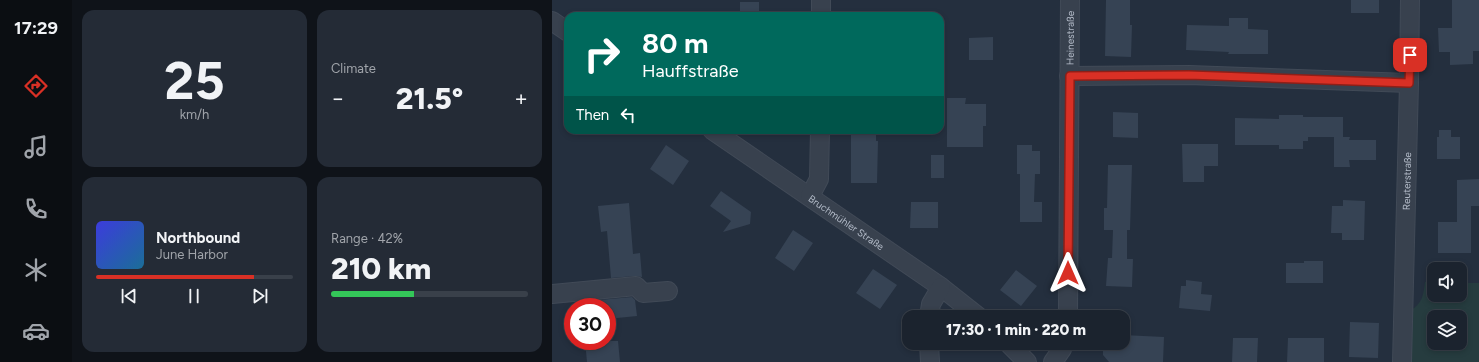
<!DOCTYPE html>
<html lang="en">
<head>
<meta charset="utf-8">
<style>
	:root { --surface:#1b232e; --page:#242b36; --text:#f1f3f6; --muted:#a0a4aa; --line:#39404a; --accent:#d93025 }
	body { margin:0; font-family:Figtree,sans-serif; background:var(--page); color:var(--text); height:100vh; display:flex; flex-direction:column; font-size:15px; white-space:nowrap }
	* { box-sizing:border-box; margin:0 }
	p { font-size:13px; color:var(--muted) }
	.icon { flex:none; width:22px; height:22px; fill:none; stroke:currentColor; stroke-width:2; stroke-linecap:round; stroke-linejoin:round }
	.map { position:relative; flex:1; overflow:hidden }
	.sheet { display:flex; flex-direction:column; gap:10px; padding:10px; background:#0f1319; width:480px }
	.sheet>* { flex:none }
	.banner { position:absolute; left:12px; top:12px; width:380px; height:122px; border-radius:12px; box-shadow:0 2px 6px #0003,0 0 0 1px var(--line); background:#00695c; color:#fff; overflow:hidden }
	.buttons { position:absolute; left:875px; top:262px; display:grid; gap:8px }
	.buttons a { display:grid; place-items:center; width:40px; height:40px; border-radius:8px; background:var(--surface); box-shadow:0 2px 6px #0003,0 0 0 1px var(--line); font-size:20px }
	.speed { position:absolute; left:12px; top:298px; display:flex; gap:8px; font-size:20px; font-weight:700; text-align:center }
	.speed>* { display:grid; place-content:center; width:52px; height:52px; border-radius:50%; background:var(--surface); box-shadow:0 2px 6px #0003,0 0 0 1px var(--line); line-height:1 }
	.speed .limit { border:6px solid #d22; background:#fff; color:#111 }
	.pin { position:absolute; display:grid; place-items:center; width:34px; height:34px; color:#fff; margin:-17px; border-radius:8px; box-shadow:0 2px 6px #0006 }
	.me { position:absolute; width:44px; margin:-22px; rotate:0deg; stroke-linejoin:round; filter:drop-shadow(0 0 3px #0008) }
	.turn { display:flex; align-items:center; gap:14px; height:84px; padding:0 12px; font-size:18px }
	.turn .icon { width:52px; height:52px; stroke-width:2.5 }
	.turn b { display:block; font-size:28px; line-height:34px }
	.then { display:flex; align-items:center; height:38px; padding:0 12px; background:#0003; gap:8px; font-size:15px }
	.big { font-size:30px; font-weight:800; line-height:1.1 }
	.sheet .widget { flex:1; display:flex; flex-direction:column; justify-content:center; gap:6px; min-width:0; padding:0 14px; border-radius:12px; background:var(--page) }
	.sheet .dial { align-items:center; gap:0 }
	.dial b { font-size:52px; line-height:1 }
	.song { display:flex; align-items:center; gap:12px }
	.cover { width:48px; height:48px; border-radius:6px; background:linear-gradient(135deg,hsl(240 70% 55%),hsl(200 70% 35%)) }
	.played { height:4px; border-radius:2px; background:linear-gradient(90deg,var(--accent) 80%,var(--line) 80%) }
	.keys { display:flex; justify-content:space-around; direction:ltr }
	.heat { display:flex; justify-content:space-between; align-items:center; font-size:22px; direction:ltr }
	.charge { height:6px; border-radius:3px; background:linear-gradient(90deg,#34c759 42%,var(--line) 0) }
	.sheet .tiles { flex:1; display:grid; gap:10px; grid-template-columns:repeat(2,1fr) }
	.trip { position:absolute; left:350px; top:310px; width:228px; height:40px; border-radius:12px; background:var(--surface); box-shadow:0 2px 6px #0003,0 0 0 1px var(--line); font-weight:800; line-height:40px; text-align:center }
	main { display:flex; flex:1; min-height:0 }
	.tab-bar { display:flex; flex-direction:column; width:72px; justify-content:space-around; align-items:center; background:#0b0e12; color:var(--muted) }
	.tab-bar .icon { width:28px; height:28px }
	.tab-bar .current { color:var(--accent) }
	.tab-bar b { font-size:18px; color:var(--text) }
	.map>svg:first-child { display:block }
	.green { fill:#263c3f; fill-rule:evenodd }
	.building { fill:#364354 }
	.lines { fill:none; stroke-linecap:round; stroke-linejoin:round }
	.minor-casing { stroke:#414a57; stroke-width:20 }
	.minor { stroke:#38414e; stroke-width:18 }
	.route-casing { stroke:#8d1f18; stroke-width:10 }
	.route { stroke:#d93025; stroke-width:7 }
	.labels { text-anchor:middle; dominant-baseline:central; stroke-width:4; stroke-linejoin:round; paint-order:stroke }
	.street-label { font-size:10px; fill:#b4bcc9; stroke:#1d2633 }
</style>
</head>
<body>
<main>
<nav class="tab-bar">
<b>17:29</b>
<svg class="icon current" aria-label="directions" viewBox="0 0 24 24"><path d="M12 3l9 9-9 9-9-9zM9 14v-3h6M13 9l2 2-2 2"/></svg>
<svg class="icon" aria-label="music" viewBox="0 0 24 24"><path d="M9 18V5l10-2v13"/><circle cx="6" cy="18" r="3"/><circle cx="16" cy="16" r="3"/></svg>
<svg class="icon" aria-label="phone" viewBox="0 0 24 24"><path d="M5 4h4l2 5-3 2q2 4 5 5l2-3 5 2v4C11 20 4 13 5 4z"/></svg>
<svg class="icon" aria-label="climate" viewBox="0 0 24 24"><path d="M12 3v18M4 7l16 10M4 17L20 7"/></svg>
<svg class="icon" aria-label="car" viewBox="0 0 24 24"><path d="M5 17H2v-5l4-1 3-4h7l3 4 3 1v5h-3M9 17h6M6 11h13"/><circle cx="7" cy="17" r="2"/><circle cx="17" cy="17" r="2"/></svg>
</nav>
<section class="sheet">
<div class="tiles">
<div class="widget dial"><b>25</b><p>km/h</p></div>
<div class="widget"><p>Climate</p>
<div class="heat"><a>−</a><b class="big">21.5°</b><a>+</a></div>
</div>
<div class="widget">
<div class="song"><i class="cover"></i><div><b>Northbound</b><p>June Harbor</p></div></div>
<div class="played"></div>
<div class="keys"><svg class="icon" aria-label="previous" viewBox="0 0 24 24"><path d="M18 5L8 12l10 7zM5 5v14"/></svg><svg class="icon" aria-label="pause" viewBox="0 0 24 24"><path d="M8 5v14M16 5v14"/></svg><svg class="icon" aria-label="next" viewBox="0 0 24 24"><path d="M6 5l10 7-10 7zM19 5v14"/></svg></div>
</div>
<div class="widget"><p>Range · 42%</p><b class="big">210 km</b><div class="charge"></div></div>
</div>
</section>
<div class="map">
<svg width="927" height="362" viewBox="0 0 927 362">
	<rect width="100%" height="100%" fill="#242f3e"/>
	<path class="green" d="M 873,282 L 882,282 L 882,295 L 908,295 L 908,283 L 927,283 L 927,362 L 856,362 L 857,312 C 870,303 871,298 873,282 ZM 882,317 L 908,317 L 908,343 L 882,343 Z"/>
	<path class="building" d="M 554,0 L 578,0 L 578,25 L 580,25 L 579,57 L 553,56 Z
		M 799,0 L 827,0 L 827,13 L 799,13 Z
		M 900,0 L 927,0 L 927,51 L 921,51 L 921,64 L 898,65 L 898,52 L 887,52 L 886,28 L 900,28 Z
		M 188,2 L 207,2 L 207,16 L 188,16 Z
		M 677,18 L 696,18 L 696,29 L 716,30 L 716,54 L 676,54 L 677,52 L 634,50 L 635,25 L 677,26 Z
		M 441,37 L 441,60 L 417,60 L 417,38 Z
		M 395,98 L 414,98 L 413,104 L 434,104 L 434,126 L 431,126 L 431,147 L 395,147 Z
		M 561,112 L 586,113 L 586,138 L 561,137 Z
		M 727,115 L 751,115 L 751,117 L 791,117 L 791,137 L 756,137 L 756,141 L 751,141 L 751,149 L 727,149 L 727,145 L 683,145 L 683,118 L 727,119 Z
		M 299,130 L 324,130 L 324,141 L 326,141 L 325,183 L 299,183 Z
		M 887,130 L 899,130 L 899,137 L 908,137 L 908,159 L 885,159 L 885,137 L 887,137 Z
		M 782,137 L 798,137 L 797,140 L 824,140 L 824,160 L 797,160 L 798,167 L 782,167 Z
		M 630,144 L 666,144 L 666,166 L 652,166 L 652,182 L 631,182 Z
		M 114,145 L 137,161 L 121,185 L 98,169 Z
		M 465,145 L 480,145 L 480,151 L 488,151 L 488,174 L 483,174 L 482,202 L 490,202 L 490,222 L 468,222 L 468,174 L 465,174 Z
		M 379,155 L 392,155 L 392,178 L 379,178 Z
		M 556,165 L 580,165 L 578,230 L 575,230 L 575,259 L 581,259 L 580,287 L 554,286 L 556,258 L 560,258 L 561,230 L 552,230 L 552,208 L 555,208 Z
		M 927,179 L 927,206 L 919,206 L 919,253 L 886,253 L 886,222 L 905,222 L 905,180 Z
		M 169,191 L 199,212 L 198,224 L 171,232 L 179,221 L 158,206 Z
		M 791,200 L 813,201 L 812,240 L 790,240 L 790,233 L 779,233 L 780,206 L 791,206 Z
		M 359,202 L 386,202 L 386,228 L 358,228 Z
		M 77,203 L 81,254 L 88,253 L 90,277 L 83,276 L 59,278 L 55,231 L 49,232 L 46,206 Z
		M 241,230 L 261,243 L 242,271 L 223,258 Z
		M 752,261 L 771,261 L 771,283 L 734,283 L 734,263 L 752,263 Z
		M 321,269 L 345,285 L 328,309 L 304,293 Z
		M 464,270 L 485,286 L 469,306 L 448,290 Z
		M 634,280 L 650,282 L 649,294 L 660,295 L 658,311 L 627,308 L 629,286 L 634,286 Z
		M 80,297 L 83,300 L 85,316 L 55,319 L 55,307 L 37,307 L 36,301 Z
		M 798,322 L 827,323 L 826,358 L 797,357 Z
		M 571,335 L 612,337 L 611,362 L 557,362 L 551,355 L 551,343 L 571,343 Z
		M 681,338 L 706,338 L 705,362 L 680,362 Z
		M 736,338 L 772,338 L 772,362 L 735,362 Z
		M 33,341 L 66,341 L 68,362 L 35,362 Z"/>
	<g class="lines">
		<g class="minor-casing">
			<g id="minor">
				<path d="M 269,16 L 269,0"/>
				<path d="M 0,21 L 16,32"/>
				<path d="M 517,76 L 637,75 L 857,83"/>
				<path id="s1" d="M 160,130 L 389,287 L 427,317"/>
				<path d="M 258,196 L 267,179 L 268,130"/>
				<path d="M 0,294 L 84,286 L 91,293 L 116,291"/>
				<path d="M 377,317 L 379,304 L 389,287"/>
				<path id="s2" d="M 516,317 L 518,0"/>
				<path d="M 377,343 L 378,362"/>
				<path d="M 456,343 L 475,362"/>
				<path d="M 501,362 L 510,349 L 511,343"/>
				<path id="s3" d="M 850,362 L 857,83 L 858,0"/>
			</g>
		</g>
		<use href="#minor" class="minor"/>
	</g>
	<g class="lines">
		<g class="route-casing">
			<path id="route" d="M 516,273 L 518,76 L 637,75 L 857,83 L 858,55"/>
		</g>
		<use href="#route" class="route"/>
	</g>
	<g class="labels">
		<g class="street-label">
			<text stroke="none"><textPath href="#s2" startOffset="279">Heinestraße</textPath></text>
			<text stroke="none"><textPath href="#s3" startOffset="181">Reuterstraße</textPath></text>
			<text stroke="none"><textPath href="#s1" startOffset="163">Bruchmühler Straße</textPath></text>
		</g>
	</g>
</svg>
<div class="buttons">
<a><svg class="icon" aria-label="sound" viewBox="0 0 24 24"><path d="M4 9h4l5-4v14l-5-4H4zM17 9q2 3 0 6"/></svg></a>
<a><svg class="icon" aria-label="layers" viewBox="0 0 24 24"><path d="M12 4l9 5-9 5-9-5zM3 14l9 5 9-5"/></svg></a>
</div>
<div class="speed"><div class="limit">30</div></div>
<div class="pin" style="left:858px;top:55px;background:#d93025"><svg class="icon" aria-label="arrive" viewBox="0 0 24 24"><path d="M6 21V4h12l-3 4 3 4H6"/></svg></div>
<svg class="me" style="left:516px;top:273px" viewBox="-20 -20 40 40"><path d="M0-17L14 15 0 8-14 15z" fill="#d93025" stroke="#fff" stroke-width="4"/></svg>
<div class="trip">17:30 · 1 min · 220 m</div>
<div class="banner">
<div class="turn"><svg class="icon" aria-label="right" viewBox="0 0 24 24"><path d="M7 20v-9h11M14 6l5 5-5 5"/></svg><div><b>80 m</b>Hauffstraße</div></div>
<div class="then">Then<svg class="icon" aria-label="left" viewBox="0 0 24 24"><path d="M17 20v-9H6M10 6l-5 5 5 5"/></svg></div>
</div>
</div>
</main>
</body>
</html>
